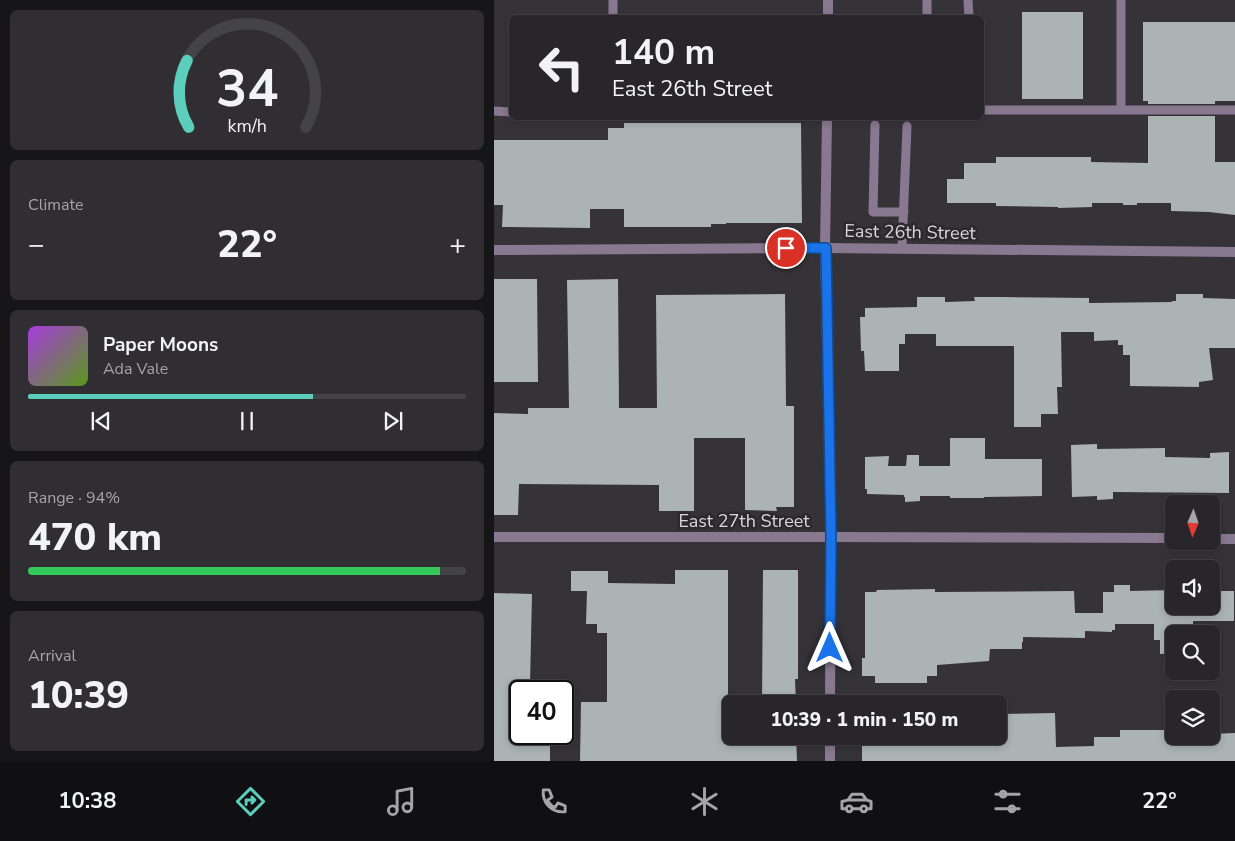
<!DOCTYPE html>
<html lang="en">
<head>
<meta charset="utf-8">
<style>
	:root { --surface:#28262a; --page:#302e32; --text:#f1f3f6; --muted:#a5a5a8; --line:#444347; --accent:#5bcebc }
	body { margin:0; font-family:"Nunito Sans",sans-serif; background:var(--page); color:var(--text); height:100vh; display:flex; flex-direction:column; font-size:19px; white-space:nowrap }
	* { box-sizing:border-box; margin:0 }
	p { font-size:16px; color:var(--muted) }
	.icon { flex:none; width:28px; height:28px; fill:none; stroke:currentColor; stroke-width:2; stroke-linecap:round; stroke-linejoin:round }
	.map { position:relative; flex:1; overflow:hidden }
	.side { display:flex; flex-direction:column; gap:10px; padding:10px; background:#161517; width:494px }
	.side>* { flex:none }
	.top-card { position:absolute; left:15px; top:15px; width:475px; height:105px; border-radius:8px; box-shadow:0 2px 8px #0003,0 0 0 1px var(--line); background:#28262a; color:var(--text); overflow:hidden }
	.needle { width:32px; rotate:182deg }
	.controls { position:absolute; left:671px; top:495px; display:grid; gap:10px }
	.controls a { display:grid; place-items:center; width:55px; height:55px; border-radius:8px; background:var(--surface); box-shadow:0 2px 8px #0003,0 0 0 1px var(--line); font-size:25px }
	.speed { position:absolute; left:15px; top:680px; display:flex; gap:10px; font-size:25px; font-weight:700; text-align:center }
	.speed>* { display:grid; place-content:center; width:65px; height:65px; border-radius:50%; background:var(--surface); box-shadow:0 2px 8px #0003,0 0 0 1px var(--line); line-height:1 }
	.speed .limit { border:2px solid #111; border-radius:8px; background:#fff; color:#111 }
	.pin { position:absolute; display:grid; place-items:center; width:42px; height:42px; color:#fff; margin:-21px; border:2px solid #fff; border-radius:50%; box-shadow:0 1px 5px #0007 }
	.me { position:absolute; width:55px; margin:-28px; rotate:0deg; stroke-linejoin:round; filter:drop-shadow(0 0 4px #0008) }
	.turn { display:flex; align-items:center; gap:18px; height:105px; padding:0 20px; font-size:22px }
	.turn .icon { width:65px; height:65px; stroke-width:2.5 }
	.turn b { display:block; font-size:35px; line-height:42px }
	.big { font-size:38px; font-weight:800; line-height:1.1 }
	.side .card { flex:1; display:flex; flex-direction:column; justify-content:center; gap:8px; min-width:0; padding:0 18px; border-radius:8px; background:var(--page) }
	.side .dial { align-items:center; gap:0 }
	.dial svg { height:130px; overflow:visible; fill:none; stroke:var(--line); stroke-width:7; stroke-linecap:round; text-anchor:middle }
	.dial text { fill:var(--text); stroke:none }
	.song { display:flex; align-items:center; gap:15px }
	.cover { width:60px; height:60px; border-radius:8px; background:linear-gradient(135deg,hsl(280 70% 55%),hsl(90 70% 35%)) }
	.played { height:5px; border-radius:2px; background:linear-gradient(90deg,var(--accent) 65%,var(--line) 65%) }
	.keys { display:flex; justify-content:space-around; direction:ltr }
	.heat { display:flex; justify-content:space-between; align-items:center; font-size:28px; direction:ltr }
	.charge { height:8px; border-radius:4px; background:linear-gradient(90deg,#34c759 94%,var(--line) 0) }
	.trip { position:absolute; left:228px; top:695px; width:285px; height:50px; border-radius:8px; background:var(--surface); box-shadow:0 2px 8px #0003,0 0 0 1px var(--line); font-weight:800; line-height:50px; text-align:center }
	.tabs { display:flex; height:80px; justify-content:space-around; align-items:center; background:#100f11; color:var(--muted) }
	.tabs .icon { width:35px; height:35px }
	.tabs .selected { color:var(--accent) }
	.tabs b { font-size:22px; color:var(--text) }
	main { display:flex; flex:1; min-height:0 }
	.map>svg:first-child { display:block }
	.building { fill:#abb4b2 }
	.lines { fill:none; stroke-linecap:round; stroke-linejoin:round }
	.service { stroke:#887890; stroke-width:9 }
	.minor { stroke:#887890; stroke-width:10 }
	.tertiary { stroke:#887890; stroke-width:10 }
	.route-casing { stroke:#114b97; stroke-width:12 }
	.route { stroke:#1a73e8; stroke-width:9 }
	.labels { text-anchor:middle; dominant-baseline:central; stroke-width:5; stroke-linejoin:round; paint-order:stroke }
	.street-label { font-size:18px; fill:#d9d7da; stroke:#2c292e }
</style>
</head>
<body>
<main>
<section class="side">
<div class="card dial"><svg viewBox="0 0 100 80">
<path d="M14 69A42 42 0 1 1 86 69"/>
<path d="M14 69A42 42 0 0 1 13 28" stroke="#5bcebc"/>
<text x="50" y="56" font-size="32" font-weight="700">34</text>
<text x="50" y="72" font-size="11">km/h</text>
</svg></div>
<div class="card"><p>Climate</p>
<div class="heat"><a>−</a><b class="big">22°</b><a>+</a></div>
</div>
<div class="card">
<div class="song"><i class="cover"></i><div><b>Paper Moons</b><p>Ada Vale</p></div></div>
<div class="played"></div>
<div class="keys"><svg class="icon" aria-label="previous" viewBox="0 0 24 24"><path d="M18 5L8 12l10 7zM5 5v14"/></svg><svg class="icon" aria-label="pause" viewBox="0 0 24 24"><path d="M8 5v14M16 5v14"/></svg><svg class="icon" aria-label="next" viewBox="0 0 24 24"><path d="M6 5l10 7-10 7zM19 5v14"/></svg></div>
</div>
<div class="card"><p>Range · 94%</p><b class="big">470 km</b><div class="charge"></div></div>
<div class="card"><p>Arrival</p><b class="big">10:39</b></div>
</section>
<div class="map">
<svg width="742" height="761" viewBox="0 0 742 761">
	<rect width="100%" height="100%" fill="#363338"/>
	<path class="building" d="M 528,12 L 589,12 L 589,99 L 528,99 Z
		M 649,22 L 742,22 L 742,101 L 721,101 L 721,104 L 654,104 L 654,101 L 649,101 Z
		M 654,116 L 721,116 L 721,162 L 742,162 L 741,215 L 715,212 L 677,211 L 677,203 L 643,203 L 643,205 L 629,205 L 629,203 L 598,203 L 598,207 L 564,208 L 564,207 L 502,206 L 502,203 L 453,203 L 453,179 L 470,179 L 470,163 L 502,163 L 502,157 L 597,157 L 597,162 L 654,163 Z
		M 130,123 L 307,123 L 308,223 L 232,223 L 232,224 L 217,224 L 217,227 L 130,227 L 130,209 L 96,209 L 96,228 L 8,227 L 9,205 L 0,205 L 0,140 L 114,140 L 114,128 L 130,128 Z
		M 0,279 L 43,279 L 44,382 L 0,382 Z
		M 124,279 L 125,408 L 163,408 L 162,295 L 291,294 L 292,406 L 300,406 L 300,507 L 282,507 L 283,511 L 251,510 L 251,438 L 200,438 L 200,511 L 165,511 L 165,485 L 25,484 L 24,515 L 0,515 L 0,413 L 34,414 L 34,408 L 75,408 L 73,280 Z
		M 682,294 L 709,294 L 709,298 L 742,299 L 742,348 L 715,348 L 719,380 L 705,382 L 705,387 L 636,386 L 636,355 L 629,355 L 629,345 L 624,345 L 624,340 L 600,341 L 600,332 L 567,332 L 568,387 L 563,387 L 564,414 L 547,414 L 547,427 L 520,427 L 520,346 L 442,346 L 442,334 L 411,334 L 411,344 L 405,344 L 405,371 L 371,371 L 370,351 L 367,351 L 366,317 L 371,317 L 371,308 L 423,307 L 423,297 L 451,297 L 451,302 L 481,301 L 480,297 L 510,297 L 595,298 L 595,303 L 678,302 L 678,301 L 682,301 Z
		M 456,438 L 491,438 L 491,459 L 548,459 L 548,496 L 490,497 L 490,498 L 456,498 L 456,496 L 426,496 L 426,501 L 411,502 L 411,497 L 410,497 L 410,495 L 373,494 L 373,489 L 371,489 L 371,457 L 395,456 L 394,466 L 412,466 L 413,455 L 425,455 L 425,466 L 456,466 Z
		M 603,444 L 603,449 L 671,448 L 671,457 L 716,458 L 716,453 L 735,452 L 735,493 L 619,492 L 619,499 L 603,500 L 603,496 L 578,497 L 577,445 Z
		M 181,570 L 234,570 L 234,697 L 236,697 L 236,736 L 302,736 L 303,761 L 86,761 L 87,702 L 113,702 L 113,633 L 103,633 L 103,624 L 92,624 L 93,591 L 77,591 L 77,571 L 114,571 L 114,583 L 181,584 Z
		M 269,570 L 304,570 L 304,679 L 301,679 L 302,704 L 268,704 Z
		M 620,585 L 636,585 L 636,591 L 680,590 L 680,606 L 718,606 L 718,591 L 740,591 L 740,621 L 699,621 L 699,634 L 680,634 L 680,653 L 666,654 L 666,640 L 660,640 L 660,624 L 621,624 L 621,630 L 618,630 L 618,632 L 591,631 L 591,638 L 529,637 L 529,642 L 528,642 L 528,649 L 496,649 L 495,661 L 443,665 L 443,676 L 433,676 L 433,683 L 381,683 L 381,676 L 368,676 L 368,658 L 371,658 L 371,592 L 382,592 L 383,590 L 441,589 L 441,592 L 580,591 L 581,613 L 609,613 L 609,592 L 620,592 Z
		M 0,593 L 38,594 L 36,684 L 26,684 L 26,734 L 56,734 L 56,761 L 0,761 Z
		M 561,713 L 562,747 L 600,746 L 600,737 L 626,737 L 626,730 L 680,730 L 680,736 L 718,736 L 718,734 L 742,733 L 742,761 L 368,761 L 368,741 L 419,741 L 419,736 L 504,736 L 504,714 Z"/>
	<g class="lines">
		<path class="service" d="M 433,0 L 433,18
			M 474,0 L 475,18
			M 119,18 L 119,0
			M 488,110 L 742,110
			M 627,110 L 627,0
			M 0,111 L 18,112
			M 381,125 L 379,212 L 410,212
			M 408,248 L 413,126"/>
		<path class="minor" d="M 0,250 L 331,248 L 742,252
			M 0,537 L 337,537 L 680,538
			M 718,539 L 742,539"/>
		<path class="tertiary" d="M 334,18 L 334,0
			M 333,118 L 331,248 L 337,537 L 336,704
			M 336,761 L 336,736"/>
	</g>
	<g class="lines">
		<g class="route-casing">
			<path id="route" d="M 292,248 L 332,248 L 337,537 L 336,648"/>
		</g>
		<use href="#route" class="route"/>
	</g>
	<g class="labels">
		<g class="street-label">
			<text transform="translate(416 232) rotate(1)">East 26th Street</text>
			<text x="250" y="521">East 27th Street</text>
		</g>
	</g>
</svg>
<div class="controls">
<a><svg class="needle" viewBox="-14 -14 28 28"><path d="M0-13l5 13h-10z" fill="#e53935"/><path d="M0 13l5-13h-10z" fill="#a5a5a8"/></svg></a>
<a><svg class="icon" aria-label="sound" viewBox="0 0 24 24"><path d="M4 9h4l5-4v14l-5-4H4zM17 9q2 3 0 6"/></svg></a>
<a><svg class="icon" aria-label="search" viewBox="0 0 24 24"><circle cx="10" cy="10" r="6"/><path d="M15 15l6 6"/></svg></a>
<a><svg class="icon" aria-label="layers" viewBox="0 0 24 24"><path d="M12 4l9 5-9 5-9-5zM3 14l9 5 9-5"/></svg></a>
</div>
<div class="speed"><div class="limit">40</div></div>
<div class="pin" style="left:292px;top:248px;background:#d93025"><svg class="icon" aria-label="arrive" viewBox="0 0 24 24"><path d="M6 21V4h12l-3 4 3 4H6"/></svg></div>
<svg class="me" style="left:336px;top:648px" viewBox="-20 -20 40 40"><path d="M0-17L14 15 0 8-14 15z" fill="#1a73e8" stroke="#fff" stroke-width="4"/></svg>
<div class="trip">10:39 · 1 min · 150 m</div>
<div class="top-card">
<div class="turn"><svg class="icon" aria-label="left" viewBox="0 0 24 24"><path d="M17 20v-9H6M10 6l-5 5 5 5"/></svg><div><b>140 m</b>East 26th Street</div></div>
</div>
</div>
</main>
<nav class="tabs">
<b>10:38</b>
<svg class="icon selected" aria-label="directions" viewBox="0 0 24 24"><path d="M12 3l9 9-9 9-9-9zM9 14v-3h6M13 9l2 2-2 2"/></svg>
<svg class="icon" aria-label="music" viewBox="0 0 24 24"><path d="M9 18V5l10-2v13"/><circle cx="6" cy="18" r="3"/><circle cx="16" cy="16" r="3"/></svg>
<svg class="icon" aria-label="phone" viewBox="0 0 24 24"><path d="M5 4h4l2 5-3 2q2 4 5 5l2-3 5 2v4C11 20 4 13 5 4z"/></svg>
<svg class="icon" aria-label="climate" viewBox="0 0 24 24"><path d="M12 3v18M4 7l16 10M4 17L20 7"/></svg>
<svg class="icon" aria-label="car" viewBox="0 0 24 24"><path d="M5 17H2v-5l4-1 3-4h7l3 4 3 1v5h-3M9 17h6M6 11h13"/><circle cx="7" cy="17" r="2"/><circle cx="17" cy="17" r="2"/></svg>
<svg class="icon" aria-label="filters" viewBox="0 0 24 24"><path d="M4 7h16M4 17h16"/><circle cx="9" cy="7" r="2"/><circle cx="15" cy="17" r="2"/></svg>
<b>22°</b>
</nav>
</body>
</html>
